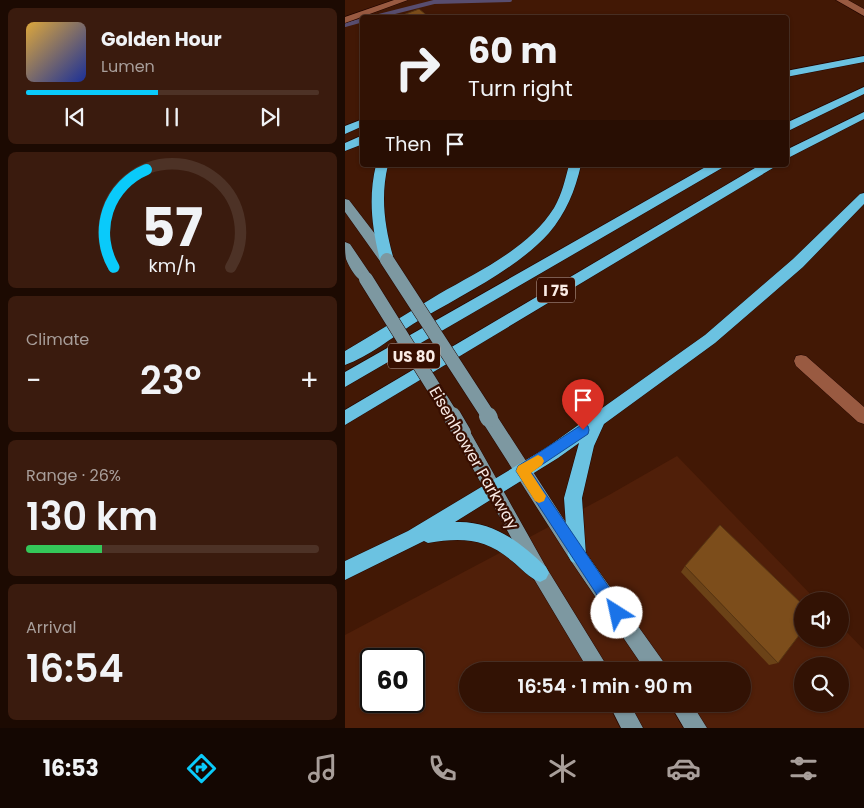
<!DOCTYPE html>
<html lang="en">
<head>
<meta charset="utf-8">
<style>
	:root { --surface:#321204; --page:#3a1b0e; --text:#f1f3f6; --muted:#a89e9a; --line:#4d3226; --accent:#0acafa }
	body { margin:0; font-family:Poppins,sans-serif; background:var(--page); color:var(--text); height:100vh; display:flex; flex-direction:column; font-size:19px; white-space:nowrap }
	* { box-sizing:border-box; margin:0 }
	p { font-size:16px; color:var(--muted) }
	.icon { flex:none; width:28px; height:28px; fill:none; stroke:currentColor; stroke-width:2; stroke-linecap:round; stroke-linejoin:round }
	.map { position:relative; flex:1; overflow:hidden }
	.panel { display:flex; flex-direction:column; gap:8px; padding:8px; background:#1c0a02; width:345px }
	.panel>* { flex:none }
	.guide { position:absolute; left:15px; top:15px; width:429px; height:152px; border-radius:5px; box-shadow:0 1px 4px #0004,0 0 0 1px var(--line); background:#321204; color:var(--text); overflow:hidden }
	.tools { position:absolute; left:449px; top:592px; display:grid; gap:10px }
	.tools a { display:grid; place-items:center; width:55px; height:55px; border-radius:50%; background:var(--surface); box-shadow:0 1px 4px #0004,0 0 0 1px var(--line); font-size:25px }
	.speed { position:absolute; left:15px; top:648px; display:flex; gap:10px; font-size:25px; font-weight:700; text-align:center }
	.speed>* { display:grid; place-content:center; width:65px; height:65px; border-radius:50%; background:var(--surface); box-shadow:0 1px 4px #0004,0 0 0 1px var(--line); line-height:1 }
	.speed .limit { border:2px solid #111; border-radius:8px; background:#fff; color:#111 }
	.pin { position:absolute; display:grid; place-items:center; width:42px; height:42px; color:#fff; margin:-51px -21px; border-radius:50% 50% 50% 0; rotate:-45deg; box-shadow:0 0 5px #0007 }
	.pin .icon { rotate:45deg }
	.me { position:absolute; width:55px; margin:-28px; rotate:325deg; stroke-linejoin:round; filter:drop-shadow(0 0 4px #0008) }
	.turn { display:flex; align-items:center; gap:18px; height:105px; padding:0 25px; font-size:22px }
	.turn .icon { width:65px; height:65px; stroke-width:2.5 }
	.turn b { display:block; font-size:35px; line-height:42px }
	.then { display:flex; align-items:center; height:48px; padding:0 25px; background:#0003; gap:10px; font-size:19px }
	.big { font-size:38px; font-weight:600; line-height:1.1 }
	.panel .tile { flex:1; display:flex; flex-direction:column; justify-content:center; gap:8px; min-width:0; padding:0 18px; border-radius:8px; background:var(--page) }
	.panel .dial { align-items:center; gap:0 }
	.dial svg { height:130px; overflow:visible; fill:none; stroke:var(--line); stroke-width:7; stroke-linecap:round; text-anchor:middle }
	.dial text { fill:var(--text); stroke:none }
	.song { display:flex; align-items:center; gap:15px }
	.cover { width:60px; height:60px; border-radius:8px; background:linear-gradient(135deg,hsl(40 70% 55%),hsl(230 70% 35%)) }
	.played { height:5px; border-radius:2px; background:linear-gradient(90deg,var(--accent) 45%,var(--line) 45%) }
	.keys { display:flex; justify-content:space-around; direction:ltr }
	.heat { display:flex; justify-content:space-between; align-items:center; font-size:28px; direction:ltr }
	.charge { height:8px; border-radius:4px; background:linear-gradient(90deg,#34c759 26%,var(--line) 0) }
	.trip { position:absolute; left:114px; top:662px; width:292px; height:50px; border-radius:25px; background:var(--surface); box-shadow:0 1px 4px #0004,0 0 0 1px var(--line); font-weight:600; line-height:50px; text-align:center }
	.tabs { display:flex; height:80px; justify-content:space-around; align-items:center; background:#140702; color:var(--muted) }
	.tabs .icon { width:35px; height:35px }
	.tabs .current { color:var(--accent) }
	.tabs b { font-size:22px; color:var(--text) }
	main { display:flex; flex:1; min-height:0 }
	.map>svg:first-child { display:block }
	.built { fill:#501f09; fill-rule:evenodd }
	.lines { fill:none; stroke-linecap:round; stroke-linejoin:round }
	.stream { stroke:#584d6f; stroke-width:4 }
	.street-casing { stroke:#220500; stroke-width:1 }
	.primary-casing { stroke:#220500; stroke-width:1 }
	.highway-casing { stroke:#220500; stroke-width:1 }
	.street { fill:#995a41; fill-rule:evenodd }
	.primary { fill:#7d98a1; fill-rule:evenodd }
	.highway { fill:#6bc2e1; fill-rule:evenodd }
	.primary-bridge-far1-casing { stroke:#220500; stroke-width:15; stroke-linecap:butt }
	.primary-bridge-casing { stroke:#220500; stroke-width:19; stroke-linecap:butt }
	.primary-bridge-far1 { stroke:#7d98a1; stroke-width:14 }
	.primary-bridge { stroke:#7d98a1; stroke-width:18 }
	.wall { fill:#6b4217 }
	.building { fill:#7c4d1b; stroke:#573613 }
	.route { fill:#1a73e8; stroke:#114b97 }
	.slow { fill:#f59e0b }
	.labels { text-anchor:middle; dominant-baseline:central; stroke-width:4.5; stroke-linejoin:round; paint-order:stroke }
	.shield { fill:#370e00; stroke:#c0a9a0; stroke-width:1 }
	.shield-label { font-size:15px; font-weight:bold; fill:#faebe5 }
	.street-label { font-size:16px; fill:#faebe5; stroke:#370e00 }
</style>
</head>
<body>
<main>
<section class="panel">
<div class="tile">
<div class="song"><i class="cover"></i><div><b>Golden Hour</b><p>Lumen</p></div></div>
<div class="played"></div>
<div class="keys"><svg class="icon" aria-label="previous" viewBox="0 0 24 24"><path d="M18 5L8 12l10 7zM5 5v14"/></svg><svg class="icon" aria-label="pause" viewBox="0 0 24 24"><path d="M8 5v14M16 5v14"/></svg><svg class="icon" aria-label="next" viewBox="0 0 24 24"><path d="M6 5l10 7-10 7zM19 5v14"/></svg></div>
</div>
<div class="tile dial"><svg viewBox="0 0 100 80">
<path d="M14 69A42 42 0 1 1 86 69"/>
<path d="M14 69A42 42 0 0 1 34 9" stroke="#0acafa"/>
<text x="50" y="56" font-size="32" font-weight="700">57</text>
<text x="50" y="72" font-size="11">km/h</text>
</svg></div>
<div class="tile"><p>Climate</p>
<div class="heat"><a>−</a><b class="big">23°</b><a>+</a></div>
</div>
<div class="tile"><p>Range · 26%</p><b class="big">130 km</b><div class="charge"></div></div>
<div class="tile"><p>Arrival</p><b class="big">16:54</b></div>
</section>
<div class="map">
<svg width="519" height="728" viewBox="0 0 519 728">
	<rect width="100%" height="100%" fill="#421805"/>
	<path class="built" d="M 332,456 L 472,601 L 458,601 L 458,639 L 495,639 L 495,625 L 519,650 L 519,728 L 0,728 L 0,635 L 264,495 ZM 26,659 L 69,659 L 69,701 L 26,701 ZM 458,666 L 495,666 L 495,704 L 458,704 ZM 122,671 L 398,671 L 398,704 L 122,704 Z"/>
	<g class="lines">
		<path class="stream" d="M 26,18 L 89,2 L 165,0
			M 0,25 L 18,20"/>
		<g class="street-casing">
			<path id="street" d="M 49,0 L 63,0 L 0,23 L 0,17 Z
				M 491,0 L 503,0 L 519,9 L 519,16 Z
				M 456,355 L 461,356 L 519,407 L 519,424 L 513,422 L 451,366 L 449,361 L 451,356 Z"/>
		</g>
		<g class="primary-casing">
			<path id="primary" d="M 0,199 L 4,200 L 47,256 L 49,260 L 47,264 L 37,264 L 0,212 Z
				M 0,242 L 5,244 L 26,275 L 28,279 L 26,283 C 15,286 5,269 1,259 C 0,254 0,247 0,242 Z
				M 144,411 L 150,413 L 238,549 L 320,664 L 323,671 L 301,671 L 226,561 L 138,423 L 136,418 L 138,413 Z
				M 117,426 L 123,428 L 201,567 L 265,671 L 244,671 L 189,579 L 111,438 L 109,433 L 111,428 Z
				M 264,704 L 285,704 L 298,728 L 276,728 Z
				M 325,704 L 347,704 L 362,728 L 339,728 Z"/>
		</g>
		<g class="highway-casing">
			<path id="highway" d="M 519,56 L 519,62 L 441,77 L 441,71 Z
				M 519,87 L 519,94 L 441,132 L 441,123 Z
				M 519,112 L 519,119 L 441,159 L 441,150 Z
				M 18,119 L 18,126 L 0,134 L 0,126 Z
				M 18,135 L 18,144 L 0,151 L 0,143 Z
				M 31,165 L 43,165 C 35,198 40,228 49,260 L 47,264 L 37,264 L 35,260 C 27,228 23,198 31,165 Z
				M 224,165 L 236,165 C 230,191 221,213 204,233 C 171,270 111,298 68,324 C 48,337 23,357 0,365 L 0,351 C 32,332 63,313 94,294 C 134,271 184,248 209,208 C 217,194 220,180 224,165 Z
				M 364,165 L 379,165 L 377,168 L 0,387 L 0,372 Z
				M 415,165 L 430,165 L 428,168 L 0,425 L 0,410 Z
				M 519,193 L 519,204 L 458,267 L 370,343 L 259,424 L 249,446 L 237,498 L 241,555 L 238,561 L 232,564 L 226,561 L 223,555 L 219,498 L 234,443 L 213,458 L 110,522 C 148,520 176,543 201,567 L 204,573 L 201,579 L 195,582 C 184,578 176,568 167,561 C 141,538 116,537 83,543 L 79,541 L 0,580 L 0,561 L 63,531 L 201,448 L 360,335 L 448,259 L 515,194 Z"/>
		</g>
		<use href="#street" class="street"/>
		<use href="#primary" class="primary"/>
		<use href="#highway" class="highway"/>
		<g class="primary-bridge-far1-casing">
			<path id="primary-bridge-far1" d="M 42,260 L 144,417
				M 21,279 L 107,417"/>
		</g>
		<g class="primary-bridge-casing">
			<path id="primary-bridge" d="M 107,416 L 117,433
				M 143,416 L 144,418"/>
		</g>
		<use href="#primary-bridge-far1" class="primary-bridge-far1"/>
		<use href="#primary-bridge" class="primary-bridge"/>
	</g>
	<path class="wall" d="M 340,566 L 433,663 L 424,665 L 336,572 Z"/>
	<path class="building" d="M 74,9 L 85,18 L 57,18 L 60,16 L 58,15 Z
		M 375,525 L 458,605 L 458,630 L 433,663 L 340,566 Z"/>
	<path class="route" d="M 238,424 L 243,426 L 244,430 L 243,434 L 186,472 L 278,608 L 280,613 L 278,618 L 272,621 L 267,618 L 171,471 L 173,466 Z"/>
	<path class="slow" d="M 193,455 L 197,457 L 199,461 L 197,465 L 186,473 L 201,496 L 199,501 L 194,503 L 190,501 L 171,471 L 173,466 Z"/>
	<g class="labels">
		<g class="shield">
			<rect x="192" y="277.5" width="38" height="25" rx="4"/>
			<rect x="43" y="343.5" width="52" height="25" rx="4"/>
		</g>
		<g class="shield-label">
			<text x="211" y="290">I 75</text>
			<text x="69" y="356">US 80</text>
		</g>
		<g class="street-label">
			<text transform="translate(129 458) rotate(60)">Eisenhower Parkway</text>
		</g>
	</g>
</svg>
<div class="tools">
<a><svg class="icon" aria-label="sound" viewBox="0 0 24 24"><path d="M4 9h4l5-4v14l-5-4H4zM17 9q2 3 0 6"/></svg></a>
<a><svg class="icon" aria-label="search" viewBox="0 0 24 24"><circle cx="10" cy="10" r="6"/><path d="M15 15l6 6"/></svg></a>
</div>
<div class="speed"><div class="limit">60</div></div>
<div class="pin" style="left:238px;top:430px;background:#d93025"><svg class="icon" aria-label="arrive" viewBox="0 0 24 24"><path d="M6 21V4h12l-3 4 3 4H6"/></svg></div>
<svg class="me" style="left:272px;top:613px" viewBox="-20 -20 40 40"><circle r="19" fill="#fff"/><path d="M0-13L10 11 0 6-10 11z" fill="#1a73e8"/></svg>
<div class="trip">16:54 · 1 min · 90 m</div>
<div class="guide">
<div class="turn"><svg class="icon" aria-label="right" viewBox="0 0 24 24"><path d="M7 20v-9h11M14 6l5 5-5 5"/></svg><div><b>60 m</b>Turn right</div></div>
<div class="then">Then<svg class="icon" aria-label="arrive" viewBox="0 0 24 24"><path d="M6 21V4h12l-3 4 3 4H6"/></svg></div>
</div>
</div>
</main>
<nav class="tabs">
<b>16:53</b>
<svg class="icon current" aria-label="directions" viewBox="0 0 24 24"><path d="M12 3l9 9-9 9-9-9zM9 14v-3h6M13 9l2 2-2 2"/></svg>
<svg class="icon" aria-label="music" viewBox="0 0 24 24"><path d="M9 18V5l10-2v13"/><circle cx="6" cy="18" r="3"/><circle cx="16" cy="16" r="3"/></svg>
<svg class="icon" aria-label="phone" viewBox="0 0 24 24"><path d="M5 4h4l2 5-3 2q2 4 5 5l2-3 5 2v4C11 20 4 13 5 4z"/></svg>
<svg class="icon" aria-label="climate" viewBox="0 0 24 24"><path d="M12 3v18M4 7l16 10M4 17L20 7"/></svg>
<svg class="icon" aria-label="car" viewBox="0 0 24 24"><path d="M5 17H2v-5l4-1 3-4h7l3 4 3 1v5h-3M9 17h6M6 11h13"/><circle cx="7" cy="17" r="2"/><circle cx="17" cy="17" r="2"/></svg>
<svg class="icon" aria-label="filters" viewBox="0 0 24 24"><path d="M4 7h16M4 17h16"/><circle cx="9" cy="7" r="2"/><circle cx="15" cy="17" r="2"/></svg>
</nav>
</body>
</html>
